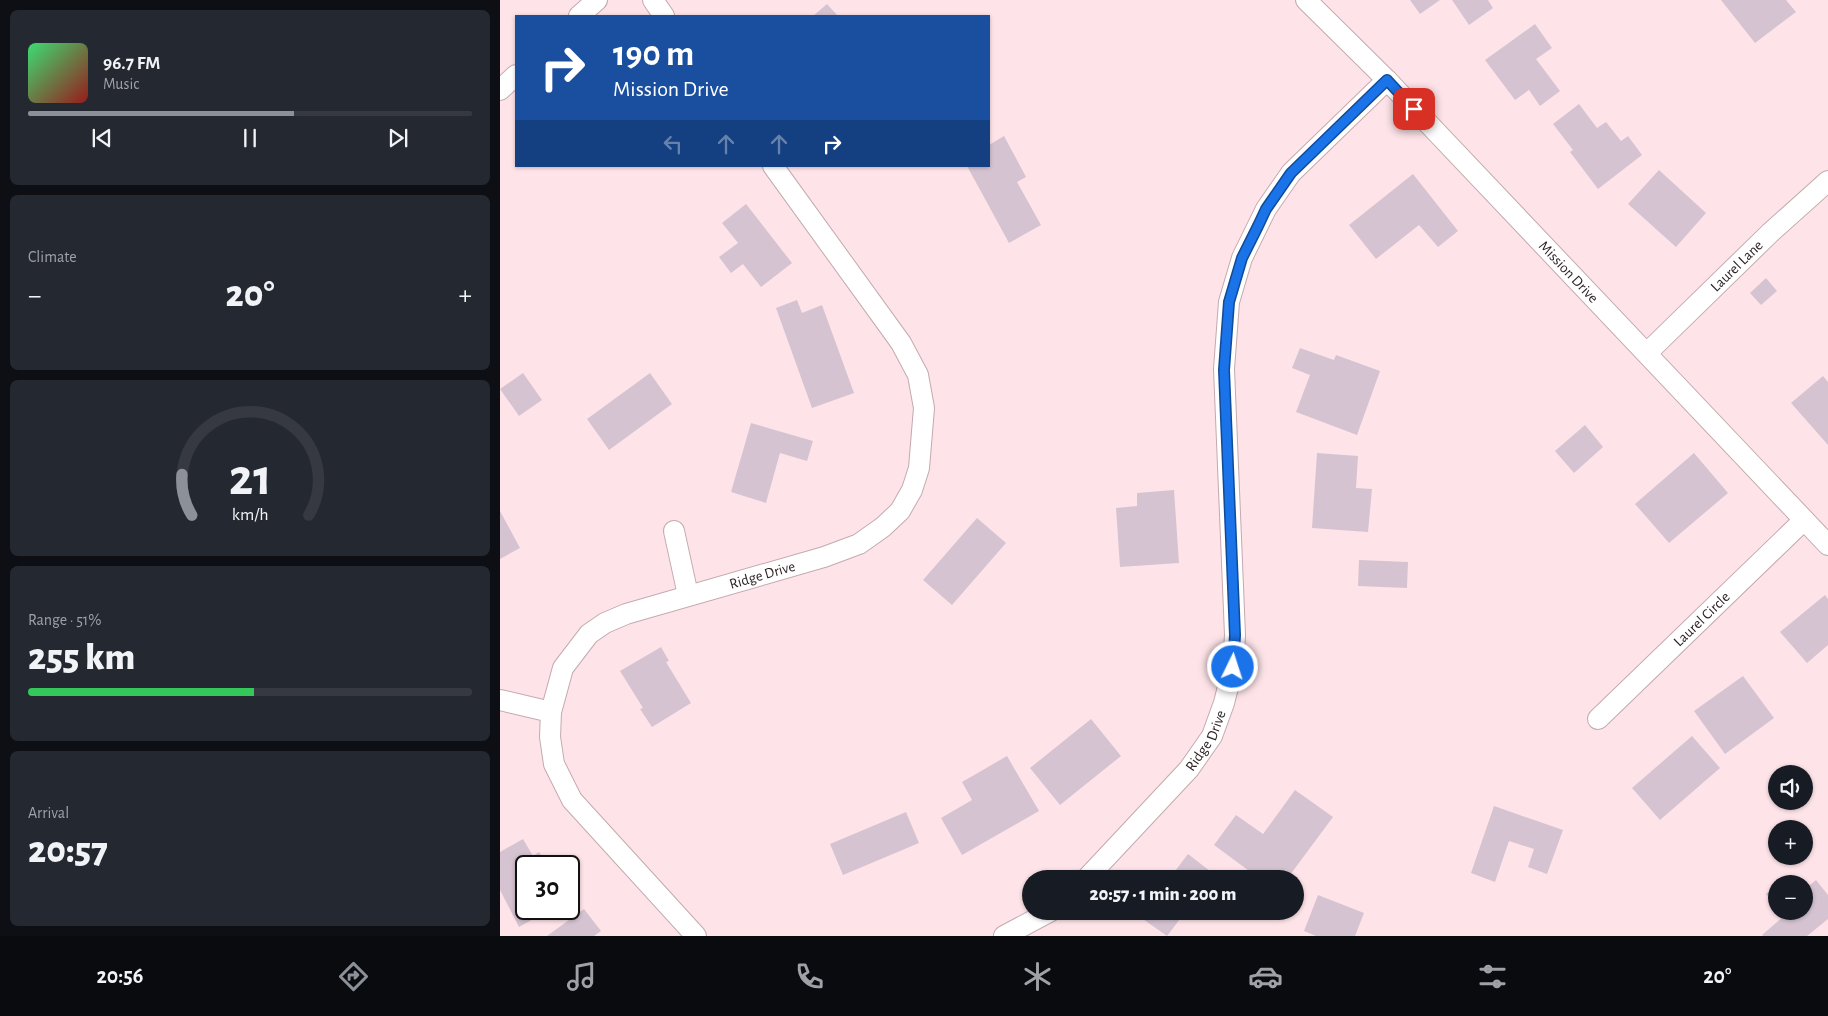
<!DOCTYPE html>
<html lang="en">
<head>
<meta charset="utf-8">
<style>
	:root { --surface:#171b24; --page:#242831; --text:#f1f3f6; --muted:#9ea1a6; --line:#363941; --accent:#8c9099 }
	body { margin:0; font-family:"Alegreya Sans",sans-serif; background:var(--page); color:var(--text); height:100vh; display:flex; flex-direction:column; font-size:19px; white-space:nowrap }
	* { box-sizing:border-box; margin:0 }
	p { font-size:16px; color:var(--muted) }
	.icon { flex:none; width:28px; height:28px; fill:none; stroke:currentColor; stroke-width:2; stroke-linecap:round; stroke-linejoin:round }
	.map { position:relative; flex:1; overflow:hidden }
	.panel { display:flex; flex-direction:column; gap:10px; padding:10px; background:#0d0f14; width:500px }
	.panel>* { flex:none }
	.hud { position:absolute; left:15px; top:15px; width:475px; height:152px; border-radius:0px; box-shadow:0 1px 4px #0004; background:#1a4fa0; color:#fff; overflow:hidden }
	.controls { position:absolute; left:1268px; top:765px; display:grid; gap:10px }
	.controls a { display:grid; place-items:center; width:45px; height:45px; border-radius:50%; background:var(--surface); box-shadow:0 1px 4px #0004; font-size:25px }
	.speed { position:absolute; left:15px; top:855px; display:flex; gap:10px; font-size:25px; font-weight:700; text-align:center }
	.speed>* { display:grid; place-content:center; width:65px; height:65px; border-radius:50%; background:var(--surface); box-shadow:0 1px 4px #0004; line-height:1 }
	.speed .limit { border:2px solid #111; border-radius:8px; background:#fff; color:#111 }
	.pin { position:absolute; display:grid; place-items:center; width:42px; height:42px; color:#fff; margin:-21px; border-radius:10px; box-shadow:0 2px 8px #0006 }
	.me { position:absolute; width:55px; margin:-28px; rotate:4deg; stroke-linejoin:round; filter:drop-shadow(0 0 4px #0008) }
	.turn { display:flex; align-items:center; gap:18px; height:105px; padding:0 15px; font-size:22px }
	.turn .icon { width:65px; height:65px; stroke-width:2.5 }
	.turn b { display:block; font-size:35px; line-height:42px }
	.lanes { display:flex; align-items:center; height:48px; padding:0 15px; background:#0003; justify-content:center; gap:25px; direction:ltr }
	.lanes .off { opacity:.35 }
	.big { font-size:38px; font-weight:800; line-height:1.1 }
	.panel .card { flex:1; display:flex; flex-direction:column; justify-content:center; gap:8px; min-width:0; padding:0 18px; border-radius:8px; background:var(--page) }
	.panel .dial { align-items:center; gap:0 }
	.dial svg { height:130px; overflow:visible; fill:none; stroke:var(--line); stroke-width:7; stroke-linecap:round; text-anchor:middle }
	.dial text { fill:var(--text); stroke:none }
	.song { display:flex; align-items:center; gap:15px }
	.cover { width:60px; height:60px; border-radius:8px; background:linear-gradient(135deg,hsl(140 70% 55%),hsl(0 70% 35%)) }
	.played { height:5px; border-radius:2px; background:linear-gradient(90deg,var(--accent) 60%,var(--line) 60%) }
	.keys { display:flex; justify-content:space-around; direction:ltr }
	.heat { display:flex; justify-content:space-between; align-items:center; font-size:28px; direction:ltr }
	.charge { height:8px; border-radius:4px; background:linear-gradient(90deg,#34c759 51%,var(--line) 0) }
	.trip { position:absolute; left:522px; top:870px; width:282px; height:50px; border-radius:25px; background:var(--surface); box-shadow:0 1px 4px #0004; font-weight:800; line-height:50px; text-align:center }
	.tabs { display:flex; height:80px; justify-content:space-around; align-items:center; background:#090b0e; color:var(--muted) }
	.tabs .icon { width:35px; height:35px }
	.tabs .on { color:var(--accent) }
	.tabs b { font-size:22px; color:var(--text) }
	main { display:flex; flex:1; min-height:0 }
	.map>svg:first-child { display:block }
	.building { fill:#d6c3d2 }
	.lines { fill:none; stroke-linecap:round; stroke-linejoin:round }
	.minor-casing { stroke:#c3aaae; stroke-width:22 }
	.minor { stroke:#fff; stroke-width:20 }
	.route-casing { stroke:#114b97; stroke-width:12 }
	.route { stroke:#1a73e8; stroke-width:9 }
	.labels { text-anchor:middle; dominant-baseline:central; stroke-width:4; stroke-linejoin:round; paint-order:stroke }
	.street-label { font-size:15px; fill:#2c2324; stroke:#fff }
</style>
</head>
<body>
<main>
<section class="panel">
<div class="card">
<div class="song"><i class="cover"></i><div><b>96.7 FM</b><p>Music</p></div></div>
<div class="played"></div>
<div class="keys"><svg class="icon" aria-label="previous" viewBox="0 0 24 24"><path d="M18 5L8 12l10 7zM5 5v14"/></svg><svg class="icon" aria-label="pause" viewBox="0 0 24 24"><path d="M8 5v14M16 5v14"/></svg><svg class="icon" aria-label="next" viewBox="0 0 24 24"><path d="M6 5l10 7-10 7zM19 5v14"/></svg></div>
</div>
<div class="card"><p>Climate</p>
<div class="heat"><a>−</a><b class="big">20°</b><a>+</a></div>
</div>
<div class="card dial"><svg viewBox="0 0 100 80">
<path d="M14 69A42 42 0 1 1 86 69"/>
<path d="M14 69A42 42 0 0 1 8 44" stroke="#8c9099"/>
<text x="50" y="56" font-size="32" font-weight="700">21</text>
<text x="50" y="72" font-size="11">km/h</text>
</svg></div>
<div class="card"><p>Range · 51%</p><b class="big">255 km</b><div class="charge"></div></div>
<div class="card"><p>Arrival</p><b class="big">20:57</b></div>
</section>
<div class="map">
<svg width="1328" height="936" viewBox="0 0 1328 936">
	<rect width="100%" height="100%" fill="#fee4e8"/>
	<path class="building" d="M 910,0 L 940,0 L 920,14 Z
		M 952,0 L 988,0 L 993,8 L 969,25 Z
		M 1221,0 L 1286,0 L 1296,12 L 1255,43 Z
		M 327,4 L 338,16 L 313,16 Z
		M 1035,24 L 1052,48 L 1036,59 L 1060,91 L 1040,106 L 1029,90 L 1015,100 L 985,60 Z
		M 1079,104 L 1097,128 L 1106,122 L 1121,141 L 1128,136 L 1142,155 L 1098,189 L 1070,152 L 1073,150 L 1053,124 Z
		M 504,136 L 526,177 L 517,182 L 541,225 L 509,243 L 467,166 L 489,166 L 489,145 Z
		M 1159,170 L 1206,213 L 1176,247 L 1128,204 Z
		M 913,174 L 958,231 L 938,247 L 919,225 L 876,259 L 849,225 Z
		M 246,204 L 292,263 L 261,287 L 243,264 L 231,273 L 219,257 L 238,243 L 222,223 Z
		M 1266,278 L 1277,291 L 1261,305 L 1250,293 Z
		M 297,300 L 302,313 L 322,305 L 354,393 L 312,408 L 276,308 Z
		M 800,348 L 834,360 L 836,355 L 880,371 L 857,435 L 796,412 L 810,375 L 792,368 Z
		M 23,373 L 42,400 L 19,416 L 0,389 Z
		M 150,373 L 172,404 L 109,450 L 87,419 Z
		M 1323,376 L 1328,382 L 1328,445 L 1291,403 Z
		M 251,423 L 313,441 L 307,461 L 280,453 L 266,503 L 231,492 Z
		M 1085,425 L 1103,447 L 1074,473 L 1055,451 Z
		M 817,453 L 858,456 L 856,488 L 872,489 L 868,532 L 812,528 Z
		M 1194,453 L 1228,493 L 1169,543 L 1135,504 Z
		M 674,490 L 679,563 L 620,567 L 616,508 L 637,506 L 637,493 Z
		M 0,511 L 20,548 L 0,559 Z
		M 477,518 L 506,543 L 452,605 L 423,580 Z
		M 859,560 L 908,562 L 907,588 L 858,586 Z
		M 1325,595 L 1328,599 L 1328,645 L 1307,663 L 1280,632 Z
		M 161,647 L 169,661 L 166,662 L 191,703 L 152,727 L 140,709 L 143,708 L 120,671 Z
		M 1243,676 L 1274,718 L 1225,754 L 1194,711 Z
		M 591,719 L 621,756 L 560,805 L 530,768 Z
		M 1192,736 L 1220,768 L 1160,820 L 1132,788 Z
		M 507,756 L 539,811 L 462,855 L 441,818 L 472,800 L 462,782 Z
		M 795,790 L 833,817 L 787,879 L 760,879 L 714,845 L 736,815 L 763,834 Z
		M 994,806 L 1063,830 L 1047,874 L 1028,867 L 1034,849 L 1009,841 L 995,882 L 971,873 Z
		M 406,812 L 419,843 L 343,875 L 330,844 Z
		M 23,839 L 33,856 L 39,852 L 48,866 L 26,866 L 26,909 L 51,909 L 19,927 L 0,890 L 0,852 Z
		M 688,854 L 710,871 L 704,879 L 669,879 Z
		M 1316,880 L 1328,895 L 1328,919 L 1307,936 L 1263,936 L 1262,935 L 1284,916 L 1280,911 L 1304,911 L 1304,890 Z
		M 1276,886 L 1276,906 L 1266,894 Z
		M 818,895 L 864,913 L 855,936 L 816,936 L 804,931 Z
		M 84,909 L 101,931 L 94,936 L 47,936 Z
		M 644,911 L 686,911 L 667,936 L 640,917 Z"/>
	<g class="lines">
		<g class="minor-casing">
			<g id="minor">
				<path d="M 153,0 L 164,16"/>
				<path id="s1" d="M 806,0 L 887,80 L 1328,545"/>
				<path d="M 79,16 L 97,0"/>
				<path d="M 0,90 L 16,75"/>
				<path id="s2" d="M 1147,353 L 1270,233 L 1328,181"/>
				<path d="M 174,531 L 188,595"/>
				<path d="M 0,700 L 51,712"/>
				<path id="s3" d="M 1098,719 L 1304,520"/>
				<path id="s4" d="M 586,879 L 689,769 L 712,736 L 724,703 L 733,667 L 735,635 L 724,369 L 729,302 L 742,258 L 766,209 L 791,173 L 887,80"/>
				<path id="s5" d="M 196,936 L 72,800 L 54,764 L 50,737 L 51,712 L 63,668 L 89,634 L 105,623 L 126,614 L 324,557 L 359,544 L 383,527 L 400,511 L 412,490 L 419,468 L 424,408 L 418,375 L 401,343 L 273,166"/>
				<path d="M 504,936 L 551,911"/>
			</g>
		</g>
		<use href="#minor" class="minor"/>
	</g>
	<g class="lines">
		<g class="route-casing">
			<path id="route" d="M 733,667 L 735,635 L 724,370 L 729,302 L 742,258 L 758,226 L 766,209 L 791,173 L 887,80 L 914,109"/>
		</g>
		<use href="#route" class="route"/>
	</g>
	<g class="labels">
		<g class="street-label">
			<text stroke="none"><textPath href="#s2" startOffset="125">Laurel Lane</textPath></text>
			<text stroke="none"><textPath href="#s1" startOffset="378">Mission Drive</textPath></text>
			<text stroke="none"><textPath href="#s5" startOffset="549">Ridge Drive</textPath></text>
			<text stroke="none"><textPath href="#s3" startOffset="144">Laurel Circle</textPath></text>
			<text stroke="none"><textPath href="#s4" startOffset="184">Ridge Drive</textPath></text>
		</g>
	</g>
</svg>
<div class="controls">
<a><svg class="icon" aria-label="sound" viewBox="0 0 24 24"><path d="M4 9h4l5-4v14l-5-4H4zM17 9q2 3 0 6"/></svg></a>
<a>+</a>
<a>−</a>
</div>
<div class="speed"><div class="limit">30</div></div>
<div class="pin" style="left:914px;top:109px;background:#d93025"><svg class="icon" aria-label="arrive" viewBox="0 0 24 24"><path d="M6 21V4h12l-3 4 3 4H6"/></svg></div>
<svg class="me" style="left:733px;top:667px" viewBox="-20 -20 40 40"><circle r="17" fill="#1a73e8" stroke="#fff" stroke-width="3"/><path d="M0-11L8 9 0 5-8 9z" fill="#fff"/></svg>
<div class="trip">20:57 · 1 min · 200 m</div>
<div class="hud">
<div class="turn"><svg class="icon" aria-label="right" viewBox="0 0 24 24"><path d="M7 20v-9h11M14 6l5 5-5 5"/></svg><div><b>190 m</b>Mission Drive</div></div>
<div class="lanes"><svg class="icon off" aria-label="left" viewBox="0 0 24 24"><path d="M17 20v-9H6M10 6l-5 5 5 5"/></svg><svg class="icon off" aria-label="ahead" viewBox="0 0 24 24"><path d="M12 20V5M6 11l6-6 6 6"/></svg><svg class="icon off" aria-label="ahead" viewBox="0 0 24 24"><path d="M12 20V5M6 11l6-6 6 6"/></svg><svg class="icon" aria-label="right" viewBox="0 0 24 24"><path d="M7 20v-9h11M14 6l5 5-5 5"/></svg></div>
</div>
</div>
</main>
<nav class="tabs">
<b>20:56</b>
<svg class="icon on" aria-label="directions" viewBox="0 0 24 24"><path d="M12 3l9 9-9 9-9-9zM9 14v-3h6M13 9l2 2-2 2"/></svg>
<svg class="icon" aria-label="music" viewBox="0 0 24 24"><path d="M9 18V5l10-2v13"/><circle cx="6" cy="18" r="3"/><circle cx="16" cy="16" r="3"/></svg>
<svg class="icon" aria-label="phone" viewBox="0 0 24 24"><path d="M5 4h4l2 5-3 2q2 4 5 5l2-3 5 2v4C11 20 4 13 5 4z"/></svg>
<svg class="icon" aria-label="climate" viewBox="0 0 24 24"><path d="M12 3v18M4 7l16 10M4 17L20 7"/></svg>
<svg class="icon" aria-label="car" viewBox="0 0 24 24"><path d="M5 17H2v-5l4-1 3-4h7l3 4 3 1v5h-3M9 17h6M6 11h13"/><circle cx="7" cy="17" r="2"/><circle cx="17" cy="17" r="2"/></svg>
<svg class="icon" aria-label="filters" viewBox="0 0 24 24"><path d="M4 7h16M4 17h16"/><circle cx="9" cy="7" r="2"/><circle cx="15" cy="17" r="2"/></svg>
<b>20°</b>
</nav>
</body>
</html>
